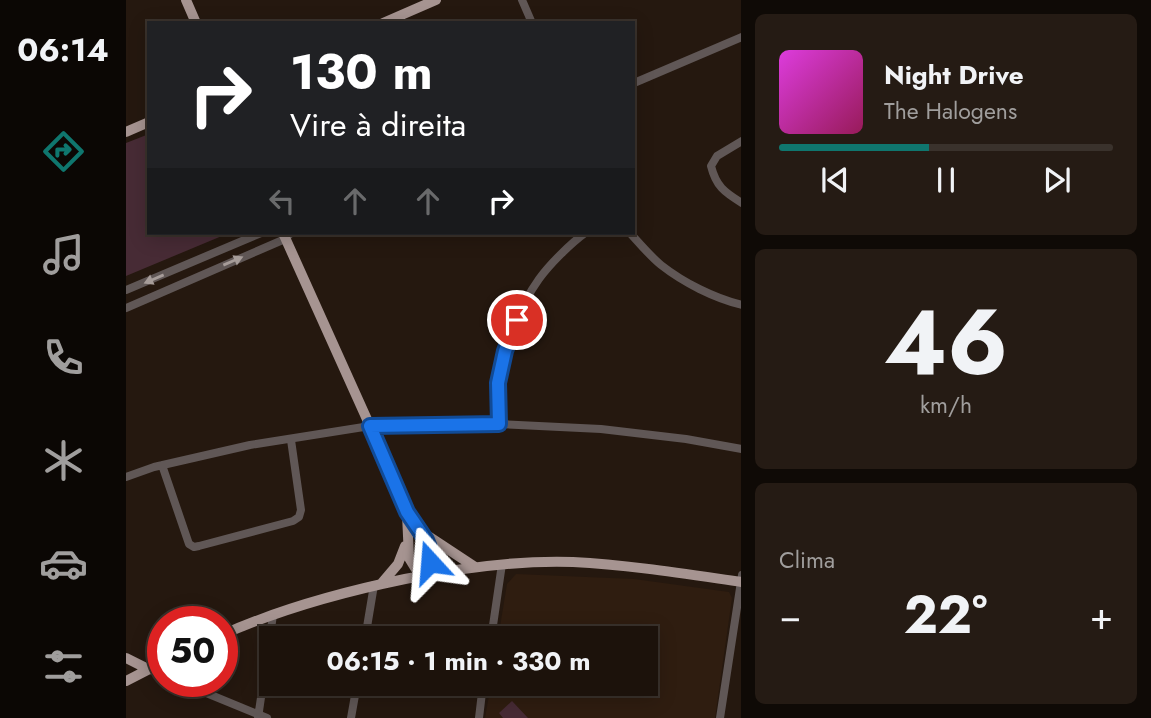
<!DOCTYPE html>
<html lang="pt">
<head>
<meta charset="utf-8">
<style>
	:root { --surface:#1c120b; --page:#251b14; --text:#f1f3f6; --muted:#a09e9d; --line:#3a322c; --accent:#0f766e }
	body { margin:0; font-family:Jost,sans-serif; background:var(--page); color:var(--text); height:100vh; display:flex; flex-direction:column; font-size:26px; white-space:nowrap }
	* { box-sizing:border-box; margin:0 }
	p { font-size:23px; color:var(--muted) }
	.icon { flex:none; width:38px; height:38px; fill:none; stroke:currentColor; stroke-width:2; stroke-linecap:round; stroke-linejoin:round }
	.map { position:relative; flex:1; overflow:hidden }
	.sheet { display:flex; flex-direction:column; gap:14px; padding:14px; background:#0f0a06; width:410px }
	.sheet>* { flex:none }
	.guide { position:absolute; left:21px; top:21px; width:488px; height:214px; border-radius:0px; box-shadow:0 4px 18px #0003,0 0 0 2px var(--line); background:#202124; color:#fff; overflow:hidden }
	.speed { position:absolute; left:21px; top:606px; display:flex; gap:14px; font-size:35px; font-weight:700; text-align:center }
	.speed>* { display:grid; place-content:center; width:91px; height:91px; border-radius:50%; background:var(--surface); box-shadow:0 4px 18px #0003,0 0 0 2px var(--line); line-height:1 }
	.speed .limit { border:10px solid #d22; background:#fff; color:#111 }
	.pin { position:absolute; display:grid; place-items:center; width:60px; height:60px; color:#fff; margin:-30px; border:4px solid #fff; border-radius:50%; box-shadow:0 2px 7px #0007 }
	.me { position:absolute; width:77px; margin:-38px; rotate:341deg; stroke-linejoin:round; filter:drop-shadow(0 0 5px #0008) }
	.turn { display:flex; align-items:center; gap:24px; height:147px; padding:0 28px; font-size:32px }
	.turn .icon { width:91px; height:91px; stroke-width:2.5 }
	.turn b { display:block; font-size:49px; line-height:60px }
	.lanes { display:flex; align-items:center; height:66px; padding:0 28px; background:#0003; justify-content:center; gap:35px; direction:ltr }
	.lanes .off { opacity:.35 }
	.big { font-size:52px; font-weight:700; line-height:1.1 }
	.sheet .card { flex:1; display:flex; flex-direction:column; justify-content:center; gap:10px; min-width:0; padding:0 24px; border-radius:10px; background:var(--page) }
	.sheet .dial { align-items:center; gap:0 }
	.dial b { font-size:91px; line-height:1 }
	.song { display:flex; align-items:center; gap:21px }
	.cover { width:84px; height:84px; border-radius:10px; background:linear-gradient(135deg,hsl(300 70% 55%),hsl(330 70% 35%)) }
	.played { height:7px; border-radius:4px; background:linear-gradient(90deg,var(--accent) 45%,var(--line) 45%) }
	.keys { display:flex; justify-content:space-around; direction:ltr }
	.heat { display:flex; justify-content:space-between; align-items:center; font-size:38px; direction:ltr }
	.trip { position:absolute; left:133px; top:626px; width:399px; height:70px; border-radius:0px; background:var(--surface); box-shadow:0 4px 18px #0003,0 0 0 2px var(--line); font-weight:700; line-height:70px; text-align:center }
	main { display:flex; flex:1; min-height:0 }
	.tab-bar { display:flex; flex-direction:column; width:126px; justify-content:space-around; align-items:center; background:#0b0704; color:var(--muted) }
	.tab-bar .icon { width:49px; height:49px }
	.tab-bar .active { color:var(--accent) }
	.tab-bar b { font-size:32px; color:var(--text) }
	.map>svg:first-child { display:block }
	.built { fill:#2f1d10 }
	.park { fill:#472b35 }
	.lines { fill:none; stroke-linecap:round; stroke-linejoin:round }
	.minor { stroke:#605756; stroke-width:8 }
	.major { stroke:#a69491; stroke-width:10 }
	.oneway { fill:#a69c99 }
	.route-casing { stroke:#114b97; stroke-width:18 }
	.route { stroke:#1a73e8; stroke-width:12 }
</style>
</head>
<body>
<main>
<nav class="tab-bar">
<b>06:14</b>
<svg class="icon active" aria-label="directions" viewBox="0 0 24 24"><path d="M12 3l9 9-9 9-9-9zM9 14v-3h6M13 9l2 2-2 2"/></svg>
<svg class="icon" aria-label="music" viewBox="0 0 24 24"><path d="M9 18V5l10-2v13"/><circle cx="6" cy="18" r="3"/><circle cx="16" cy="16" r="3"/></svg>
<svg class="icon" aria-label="phone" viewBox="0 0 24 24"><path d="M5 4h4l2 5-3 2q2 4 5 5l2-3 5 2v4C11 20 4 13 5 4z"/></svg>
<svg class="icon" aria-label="climate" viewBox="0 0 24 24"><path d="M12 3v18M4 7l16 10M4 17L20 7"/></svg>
<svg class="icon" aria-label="car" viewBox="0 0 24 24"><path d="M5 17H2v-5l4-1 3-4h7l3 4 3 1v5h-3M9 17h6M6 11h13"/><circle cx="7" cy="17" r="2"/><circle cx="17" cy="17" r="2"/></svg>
<svg class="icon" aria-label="filters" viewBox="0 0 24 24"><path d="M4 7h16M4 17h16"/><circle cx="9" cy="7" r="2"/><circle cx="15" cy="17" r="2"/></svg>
</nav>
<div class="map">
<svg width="616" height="718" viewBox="0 0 616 718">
	<rect width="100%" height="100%" fill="#25180f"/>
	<path class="built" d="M 390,574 L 508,579 L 603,592 L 606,598 L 589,718 L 359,718 L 365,684 L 520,684 L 520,639 L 372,639 L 381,584 Z"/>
	<path class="park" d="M 23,134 L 23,233 L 103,233 L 0,276 L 0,143 Z
		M 386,701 L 402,718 L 377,718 L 373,713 Z"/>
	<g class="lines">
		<path class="minor" d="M 396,0 L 406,23
			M 508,83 L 616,37
			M 616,141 L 591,156 L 585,166 C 590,186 598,192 616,203
			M 504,233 C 514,244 524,256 535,265 C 558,283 588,298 616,305
			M 0,290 L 135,233
			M 0,308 L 159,239 L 165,233
			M 373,424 C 373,411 371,398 372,386 C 373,355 395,304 413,279 C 424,264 444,244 459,233
			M 36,465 L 63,544 L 68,547 L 73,546 L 167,521 L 173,517 L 175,510 L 165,440
			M 0,477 L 28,467 L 124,445 L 244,426 L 373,424 L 475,429 L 560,439 L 616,449
			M 239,639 L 248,585
			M 365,639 L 376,564
			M 22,669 L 37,675
			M 51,681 L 141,718
			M 132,718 L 147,615
			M 225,718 L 231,684
			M 353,718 L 357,684
			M 594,718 L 616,575"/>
		<path class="major" d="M 60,0 L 70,23
			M 257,23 L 310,0
			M 0,132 L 23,122
			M 157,233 L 244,426 L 280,512 L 300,540 L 304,550 L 305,559 L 302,575
			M 281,514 L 283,558 L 294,576
			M 299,534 L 349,567
			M 255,584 L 272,564 L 279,546
			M 96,635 C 154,609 216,592 279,579 C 334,568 390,560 447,562 C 504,565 560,574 616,582
			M 0,658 L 22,669
			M 0,681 L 37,662"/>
	</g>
	<defs><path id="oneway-solid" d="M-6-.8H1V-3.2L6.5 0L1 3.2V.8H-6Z" transform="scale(1.75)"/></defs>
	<g class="oneway">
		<use href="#oneway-solid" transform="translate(107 261) rotate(-23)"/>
		<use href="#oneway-solid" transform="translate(28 279) rotate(157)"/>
	</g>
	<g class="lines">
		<g class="route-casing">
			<path id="route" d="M 304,562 L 304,550 L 300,540 L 281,512 L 244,426 L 373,424 L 372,383 L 379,351 L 391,320"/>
		</g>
		<use href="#route" class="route"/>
	</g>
</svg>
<div class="speed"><div class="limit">50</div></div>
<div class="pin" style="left:391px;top:320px;background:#d93025"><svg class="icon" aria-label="arrive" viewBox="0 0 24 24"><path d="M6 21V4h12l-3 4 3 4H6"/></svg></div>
<svg class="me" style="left:304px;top:562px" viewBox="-20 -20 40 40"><path d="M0-17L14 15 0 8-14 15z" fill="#1a73e8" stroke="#fff" stroke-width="4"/></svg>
<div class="trip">06:15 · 1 min · 330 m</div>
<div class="guide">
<div class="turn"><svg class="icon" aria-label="right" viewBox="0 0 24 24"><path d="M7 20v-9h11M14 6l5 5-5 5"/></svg><div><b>130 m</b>Vire à direita</div></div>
<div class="lanes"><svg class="icon off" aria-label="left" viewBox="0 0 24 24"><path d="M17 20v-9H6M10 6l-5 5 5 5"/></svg><svg class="icon off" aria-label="ahead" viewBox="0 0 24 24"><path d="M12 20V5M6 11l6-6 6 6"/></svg><svg class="icon off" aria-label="ahead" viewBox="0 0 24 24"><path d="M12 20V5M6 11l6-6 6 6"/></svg><svg class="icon" aria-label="right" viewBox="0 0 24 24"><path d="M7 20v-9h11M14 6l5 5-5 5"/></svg></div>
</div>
</div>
<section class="sheet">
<div class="card">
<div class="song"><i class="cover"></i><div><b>Night Drive</b><p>The Halogens</p></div></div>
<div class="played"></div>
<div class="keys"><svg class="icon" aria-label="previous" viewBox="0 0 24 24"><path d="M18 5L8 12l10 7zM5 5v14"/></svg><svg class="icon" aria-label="pause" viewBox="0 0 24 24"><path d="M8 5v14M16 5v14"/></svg><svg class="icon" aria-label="next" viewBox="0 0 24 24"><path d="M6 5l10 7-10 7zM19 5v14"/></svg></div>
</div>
<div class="card dial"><b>46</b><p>km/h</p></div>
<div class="card"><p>Clima</p>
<div class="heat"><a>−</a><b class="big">22°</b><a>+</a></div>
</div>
</section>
</main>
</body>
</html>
